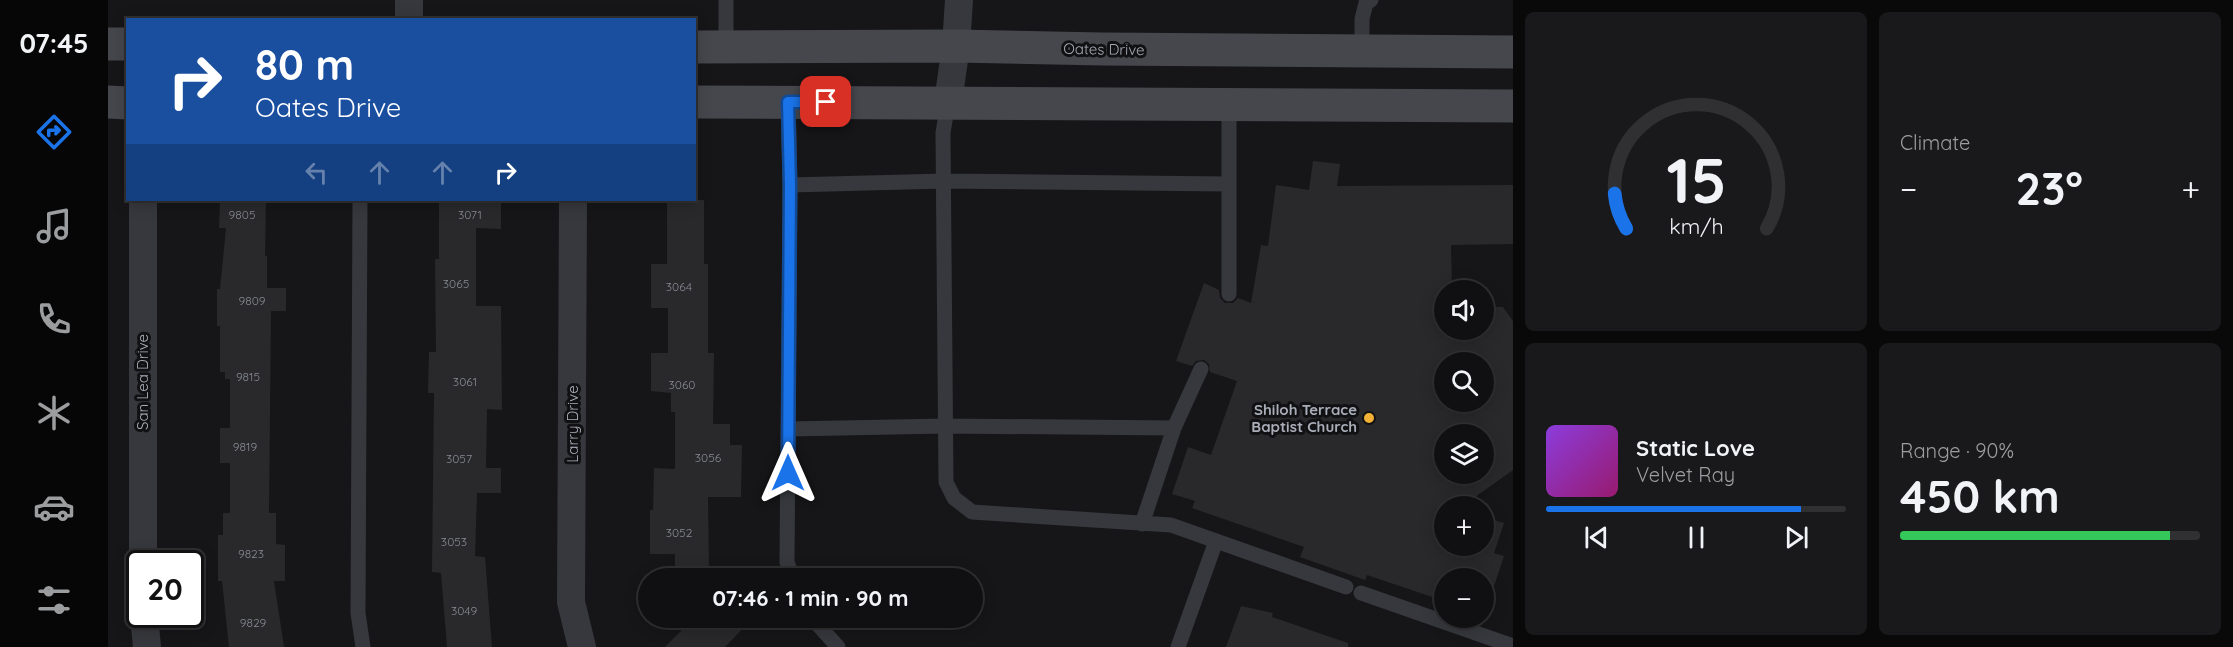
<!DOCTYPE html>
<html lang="en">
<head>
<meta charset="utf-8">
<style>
	:root { --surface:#101012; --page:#19191b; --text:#f1f3f6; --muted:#9c9d9f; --line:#303032; --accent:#1a73e8 }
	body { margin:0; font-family:Quicksand,sans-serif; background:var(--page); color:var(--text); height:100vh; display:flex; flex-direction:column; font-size:22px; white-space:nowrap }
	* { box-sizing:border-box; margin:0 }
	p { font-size:20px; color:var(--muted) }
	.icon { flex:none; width:33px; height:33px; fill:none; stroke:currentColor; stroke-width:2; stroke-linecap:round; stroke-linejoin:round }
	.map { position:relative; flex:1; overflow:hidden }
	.details { display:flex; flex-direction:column; gap:12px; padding:12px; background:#09090a; width:720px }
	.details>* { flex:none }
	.guide { position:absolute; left:18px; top:18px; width:570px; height:183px; border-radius:0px; box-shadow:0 3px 15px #0003,0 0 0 2px var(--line); background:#1a4fa0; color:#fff; overflow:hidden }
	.buttons { position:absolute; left:1326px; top:280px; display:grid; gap:12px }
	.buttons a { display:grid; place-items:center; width:60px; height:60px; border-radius:50%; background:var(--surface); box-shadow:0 3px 15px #0003,0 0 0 2px var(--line); font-size:30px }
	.speed { position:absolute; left:18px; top:550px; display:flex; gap:12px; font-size:30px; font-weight:700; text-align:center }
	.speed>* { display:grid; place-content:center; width:78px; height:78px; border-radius:50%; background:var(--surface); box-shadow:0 3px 15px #0003,0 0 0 2px var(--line); line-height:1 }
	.speed .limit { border:3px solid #111; border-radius:9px; background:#fff; color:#111 }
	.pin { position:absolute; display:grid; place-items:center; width:51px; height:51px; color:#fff; margin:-26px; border-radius:12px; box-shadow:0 3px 9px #0006 }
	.me { position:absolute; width:66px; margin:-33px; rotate:0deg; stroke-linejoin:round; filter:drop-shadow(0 0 4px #0008) }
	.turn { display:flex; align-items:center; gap:21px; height:126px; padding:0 30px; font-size:27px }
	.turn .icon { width:78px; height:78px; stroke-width:2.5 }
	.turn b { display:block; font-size:42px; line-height:51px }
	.lanes { display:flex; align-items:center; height:57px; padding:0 30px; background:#0003; justify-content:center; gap:30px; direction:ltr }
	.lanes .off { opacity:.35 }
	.big { font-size:45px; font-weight:700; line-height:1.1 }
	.details .widget { flex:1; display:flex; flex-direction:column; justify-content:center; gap:9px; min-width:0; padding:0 21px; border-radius:9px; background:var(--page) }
	.details .dial { align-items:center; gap:0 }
	.dial svg { height:156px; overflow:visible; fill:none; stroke:var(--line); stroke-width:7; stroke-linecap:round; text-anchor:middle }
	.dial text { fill:var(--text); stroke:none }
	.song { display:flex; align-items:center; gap:18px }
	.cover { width:72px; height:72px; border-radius:9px; background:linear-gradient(135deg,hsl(270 70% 55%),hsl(320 70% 35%)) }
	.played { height:6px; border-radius:3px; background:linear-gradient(90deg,var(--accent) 85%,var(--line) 85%) }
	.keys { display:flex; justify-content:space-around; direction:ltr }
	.heat { display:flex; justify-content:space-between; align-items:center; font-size:33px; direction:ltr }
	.charge { height:9px; border-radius:4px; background:linear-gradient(90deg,#34c759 90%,var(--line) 0) }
	.details .tiles { flex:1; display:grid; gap:12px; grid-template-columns:repeat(2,1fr) }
	.trip { position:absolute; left:530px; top:568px; width:345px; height:60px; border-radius:30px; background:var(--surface); box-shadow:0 3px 15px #0003,0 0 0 2px var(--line); font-weight:700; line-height:60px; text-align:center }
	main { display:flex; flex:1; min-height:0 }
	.menu { display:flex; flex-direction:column; width:108px; justify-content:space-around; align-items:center; background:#060607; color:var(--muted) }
	.menu .icon { width:42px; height:42px }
	.menu .current { color:var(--accent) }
	.menu b { font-size:27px; color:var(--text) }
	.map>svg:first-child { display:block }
	.building { fill:#29292c; fill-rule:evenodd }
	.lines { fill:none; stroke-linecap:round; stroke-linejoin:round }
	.service { stroke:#37383d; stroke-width:15 }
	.minor { stroke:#37383d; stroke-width:28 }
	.secondary { stroke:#45474d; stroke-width:33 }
	.route-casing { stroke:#114b97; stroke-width:15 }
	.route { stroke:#1a73e8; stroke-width:10 }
	.poi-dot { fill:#f2b134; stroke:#111113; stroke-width:2 }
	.labels { text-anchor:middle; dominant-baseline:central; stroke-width:6; stroke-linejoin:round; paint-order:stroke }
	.number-label { font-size:12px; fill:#888b94 }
	.street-label { font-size:15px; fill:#a8adb8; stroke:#111113 }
	.poi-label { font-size:15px; font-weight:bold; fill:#a8adb8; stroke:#111113; text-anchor:end }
</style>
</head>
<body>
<main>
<nav class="menu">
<b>07:45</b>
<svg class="icon current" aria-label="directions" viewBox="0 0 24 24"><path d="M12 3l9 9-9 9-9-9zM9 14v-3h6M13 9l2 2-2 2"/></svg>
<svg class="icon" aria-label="music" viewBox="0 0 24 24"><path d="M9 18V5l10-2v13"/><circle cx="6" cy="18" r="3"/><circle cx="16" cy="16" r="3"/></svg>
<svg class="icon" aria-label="phone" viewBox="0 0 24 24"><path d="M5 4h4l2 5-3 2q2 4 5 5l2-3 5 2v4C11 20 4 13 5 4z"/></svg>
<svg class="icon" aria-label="climate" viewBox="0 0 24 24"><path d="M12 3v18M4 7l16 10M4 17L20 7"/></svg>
<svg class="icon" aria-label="car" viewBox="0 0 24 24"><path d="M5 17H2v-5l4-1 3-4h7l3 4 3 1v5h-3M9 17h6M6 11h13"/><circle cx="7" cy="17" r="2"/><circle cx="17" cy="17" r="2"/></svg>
<svg class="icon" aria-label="filters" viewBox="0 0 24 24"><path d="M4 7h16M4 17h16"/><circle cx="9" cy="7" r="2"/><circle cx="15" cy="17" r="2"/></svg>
</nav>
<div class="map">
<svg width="1405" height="647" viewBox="0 0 1405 647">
	<rect width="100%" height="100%" fill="#161618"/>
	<path class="building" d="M 1205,161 L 1232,164 L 1229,186 L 1405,185 L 1405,244 L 1343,245 L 1344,291 L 1336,291 L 1336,330 L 1376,330 L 1376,307 L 1395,307 L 1405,321 L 1405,470 L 1353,507 L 1336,507 L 1336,546 L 1376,546 L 1376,517 L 1396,523 L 1386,553 L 1396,556 L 1384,592 L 1376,589 L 1376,579 L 1349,579 L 1336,574 L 1336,601 L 1259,575 L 1257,580 L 1192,557 L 1196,547 L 1084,508 L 1087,501 L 1064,494 L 1080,447 L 1103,455 L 1129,381 L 1102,372 L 1101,364 L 1096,360 L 1088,361 L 1084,366 L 1068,361 L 1096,283 L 1111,290 L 1112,298 L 1117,303 L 1125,303 L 1130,298 L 1143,303 L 1153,245 L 1160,246 L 1168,185 L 1201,190 ZM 1336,363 L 1376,363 L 1376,402 L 1336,402 ZM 1336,435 L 1376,435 L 1376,474 L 1336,474 Z
		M 112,200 L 158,200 L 157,256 L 159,256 L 159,288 L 178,288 L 178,311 L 163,311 L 161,513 L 168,513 L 168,544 L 177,545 L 177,581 L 166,581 L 176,647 L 121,647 L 114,581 L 110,581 L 110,535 L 115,535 L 115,513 L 122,513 L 122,463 L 112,463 L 112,428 L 122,428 L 122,379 L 117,379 L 117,372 L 112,372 L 112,326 L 109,326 L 109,289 L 112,289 L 118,228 L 111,228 Z
		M 331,200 L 393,200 L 393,229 L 368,228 L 368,306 L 393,306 L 394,410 L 379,409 L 378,468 L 393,468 L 393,493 L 369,493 L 367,556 L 377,557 L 384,647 L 339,647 L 333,573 L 324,572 L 326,393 L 320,393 L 321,352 L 328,352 L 327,259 L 331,259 Z
		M 559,200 L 596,200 L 596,264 L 600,264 L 600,353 L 606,353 L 605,424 L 622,424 L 622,445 L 634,445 L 633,497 L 600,497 L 601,572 L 567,573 L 567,554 L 542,554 L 542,510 L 545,510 L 546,468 L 567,469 L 567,412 L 563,412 L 563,393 L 543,391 L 543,353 L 560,353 L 560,308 L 543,308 L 543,264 L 559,264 Z
		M 1133,606 L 1165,613 L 1164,617 L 1240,643 L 1240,647 L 1118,647 Z
		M 586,618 L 645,618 L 617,647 L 557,647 Z"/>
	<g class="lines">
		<path class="service" d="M 618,47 L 618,0
			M 1254,51 L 1254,19 L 1258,3 L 1263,0
			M 680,102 L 682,185 L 679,562 L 685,579
			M 840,102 L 835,133 L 838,482 L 846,498 L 864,512 L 1063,525 L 1238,587
			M 1121,104 L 1121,294
			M 682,185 L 836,181 L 1120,184
			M 252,200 L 250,613 L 255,647
			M 680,429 L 838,426 L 1066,428
			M 1034,524 L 1066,428 L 1093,369
			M 1253,593 L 1405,646
			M 704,618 L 730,647
			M 1070,647 L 1108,541"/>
		<path class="minor" d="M 301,0 L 301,20
			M 840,102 L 848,46 L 851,0
			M 35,200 L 35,564
			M 465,200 L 463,602 L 474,647
			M 36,615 L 39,647"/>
		<path class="secondary" d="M 0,44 L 20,44
			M 586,47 L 848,46 L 994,49 L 1405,52
			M 0,102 L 20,103
			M 586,102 L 1405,106"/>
	</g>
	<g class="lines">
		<g class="route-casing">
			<path id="route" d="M 680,473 L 682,185 L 680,102 L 718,102"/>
		</g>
		<use href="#route" class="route"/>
	</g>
	<circle class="poi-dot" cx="1261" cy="418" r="6"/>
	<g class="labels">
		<g class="number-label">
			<text x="134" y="214">9805</text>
			<text x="362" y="214">3071</text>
			<text x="348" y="283">3065</text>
			<text x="571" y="286">3064</text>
			<text x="144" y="300">9809</text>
			<text x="140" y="376">9815</text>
			<text x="357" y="381">3061</text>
			<text x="574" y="384">3060</text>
			<text x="137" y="446">9819</text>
			<text x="600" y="457">3056</text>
			<text x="351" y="458">3057</text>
			<text x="571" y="532">3052</text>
			<text x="346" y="541">3053</text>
			<text x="143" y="553">9823</text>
			<text x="356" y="610">3049</text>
			<text x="145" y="622">9829</text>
		</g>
		<g class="street-label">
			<text transform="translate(996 49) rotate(1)">Oates Drive</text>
			<text transform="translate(34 382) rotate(-90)">San Lea Drive</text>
			<text transform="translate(464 424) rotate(-90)">Larry Drive</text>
		</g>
		<g class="poi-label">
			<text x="1249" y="409">Shiloh Terrace<tspan x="1249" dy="17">Baptist Church</tspan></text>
		</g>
	</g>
</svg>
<div class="buttons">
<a><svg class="icon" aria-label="sound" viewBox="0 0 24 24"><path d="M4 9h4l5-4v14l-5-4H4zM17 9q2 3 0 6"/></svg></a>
<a><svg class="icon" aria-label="search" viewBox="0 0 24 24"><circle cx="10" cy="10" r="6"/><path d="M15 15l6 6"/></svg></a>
<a><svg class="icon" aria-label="layers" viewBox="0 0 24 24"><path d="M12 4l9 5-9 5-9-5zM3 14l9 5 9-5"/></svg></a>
<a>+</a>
<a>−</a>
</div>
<div class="speed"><div class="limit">20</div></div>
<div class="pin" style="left:718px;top:102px;background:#d93025"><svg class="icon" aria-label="arrive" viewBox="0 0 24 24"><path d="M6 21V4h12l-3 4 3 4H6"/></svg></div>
<svg class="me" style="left:680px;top:473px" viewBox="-20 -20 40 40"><path d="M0-17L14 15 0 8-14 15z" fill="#1a73e8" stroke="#fff" stroke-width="4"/></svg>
<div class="trip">07:46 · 1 min · 90 m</div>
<div class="guide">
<div class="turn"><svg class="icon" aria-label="right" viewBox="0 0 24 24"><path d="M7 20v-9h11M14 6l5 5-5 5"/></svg><div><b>80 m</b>Oates Drive</div></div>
<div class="lanes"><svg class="icon off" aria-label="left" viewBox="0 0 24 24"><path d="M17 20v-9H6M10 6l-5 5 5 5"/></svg><svg class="icon off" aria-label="ahead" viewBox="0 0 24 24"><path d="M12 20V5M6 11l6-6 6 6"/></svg><svg class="icon off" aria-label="ahead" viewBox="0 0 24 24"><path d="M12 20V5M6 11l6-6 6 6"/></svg><svg class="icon" aria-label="right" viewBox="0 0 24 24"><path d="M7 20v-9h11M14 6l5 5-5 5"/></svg></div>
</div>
</div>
<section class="details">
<div class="tiles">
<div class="widget dial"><svg viewBox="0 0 100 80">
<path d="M14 69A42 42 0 1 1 86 69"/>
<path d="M14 69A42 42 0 0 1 8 51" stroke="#1a73e8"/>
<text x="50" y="56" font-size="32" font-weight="700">15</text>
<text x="50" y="72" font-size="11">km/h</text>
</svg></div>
<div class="widget"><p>Climate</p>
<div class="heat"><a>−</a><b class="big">23°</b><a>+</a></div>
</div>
<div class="widget">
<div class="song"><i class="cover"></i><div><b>Static Love</b><p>Velvet Ray</p></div></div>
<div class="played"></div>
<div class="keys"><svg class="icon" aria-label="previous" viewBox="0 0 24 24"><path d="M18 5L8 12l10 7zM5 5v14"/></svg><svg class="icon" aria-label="pause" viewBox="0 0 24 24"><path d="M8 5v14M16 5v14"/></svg><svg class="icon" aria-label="next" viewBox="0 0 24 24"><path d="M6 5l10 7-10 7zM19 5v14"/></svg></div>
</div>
<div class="widget"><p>Range · 90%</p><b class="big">450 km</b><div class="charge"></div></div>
</div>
</section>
</main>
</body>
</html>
